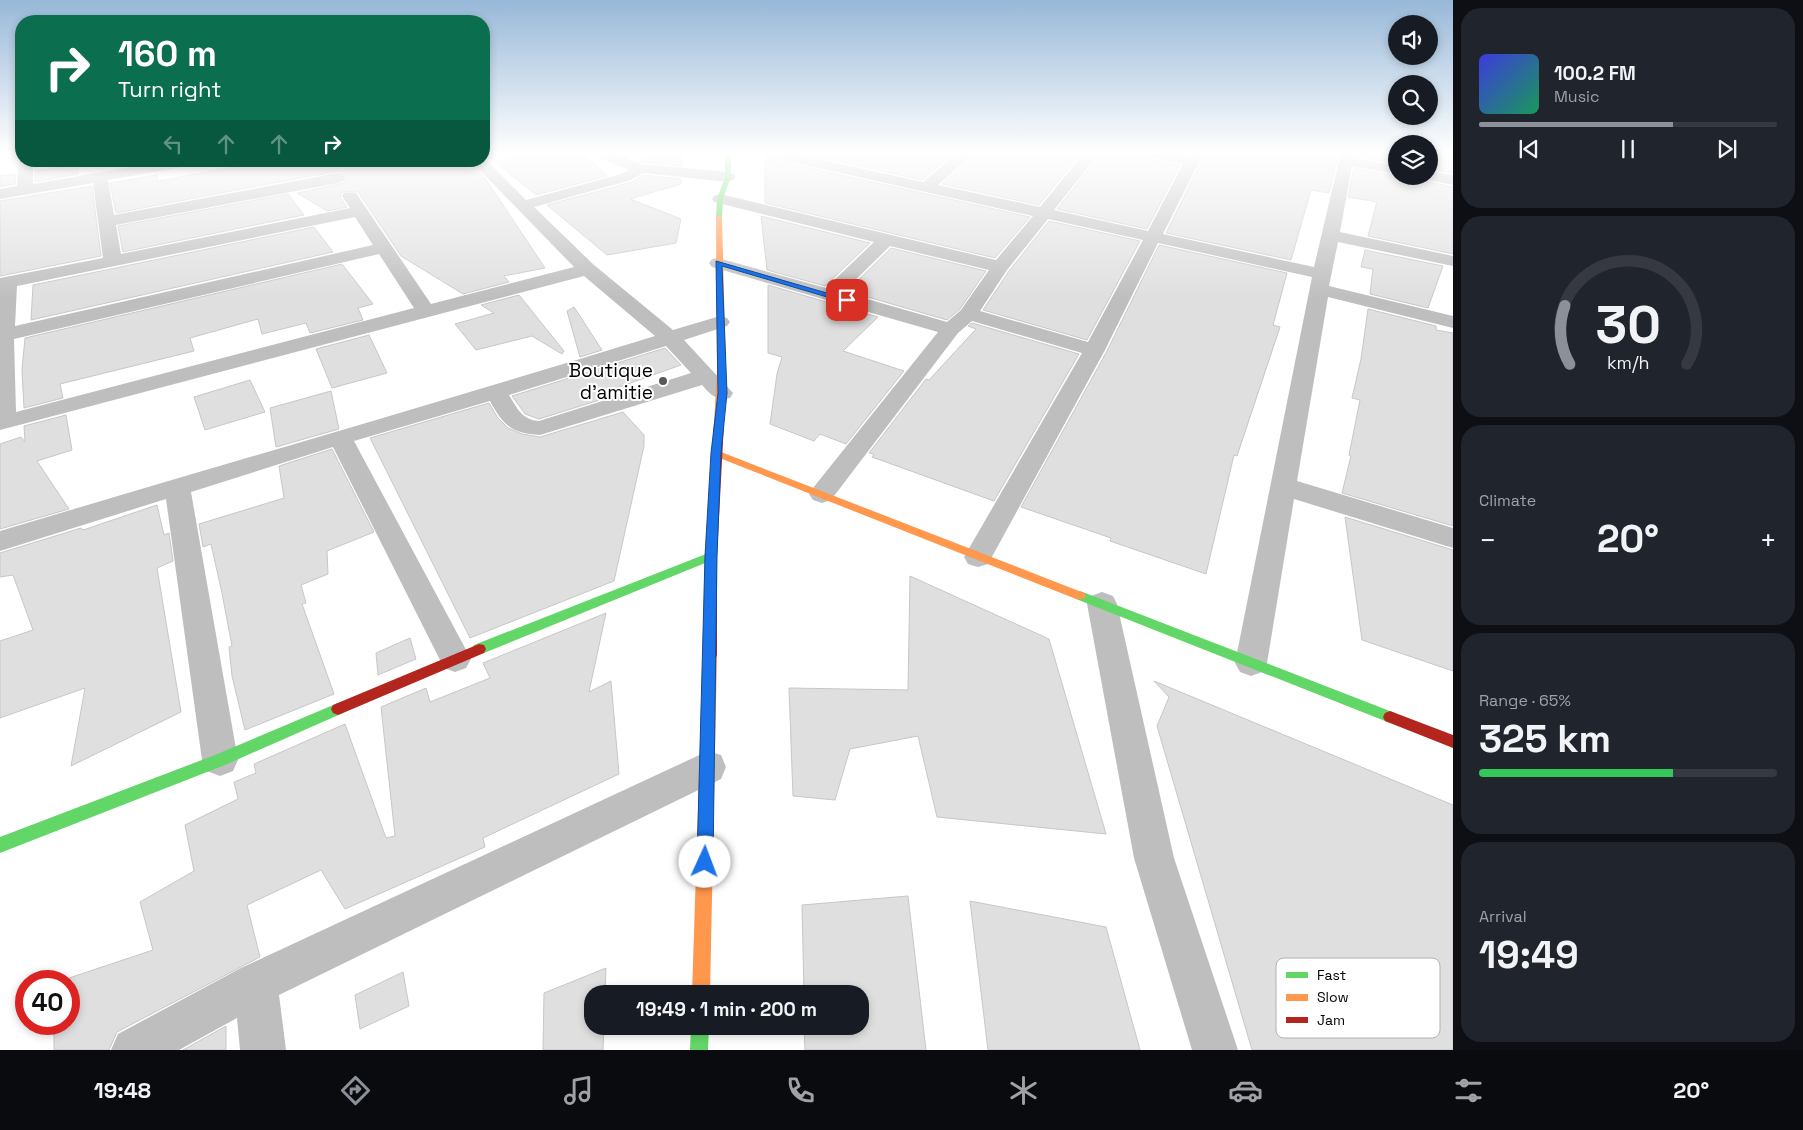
<!DOCTYPE html>
<html lang="en">
<head>
<meta charset="utf-8">
<style>
	:root { --surface:#171b24; --page:#20242c; --text:#f1f3f6; --muted:#9ea1a6; --line:#363941; --accent:#8c9099 }
	body { margin:0; font-family:"Space Grotesk",sans-serif; background:var(--page); color:var(--text); height:100vh; display:flex; flex-direction:column; font-size:19px; white-space:nowrap }
	* { box-sizing:border-box; margin:0 }
	p { font-size:16px; color:var(--muted) }
	.icon { flex:none; width:28px; height:28px; fill:none; stroke:currentColor; stroke-width:2; stroke-linecap:round; stroke-linejoin:round }
	.map { position:relative; flex:1; overflow:hidden }
	.panel { display:flex; flex-direction:column; gap:8px; padding:8px; background:#0d0f14; width:350px }
	.panel>* { flex:none }
	.guide { position:absolute; left:15px; top:15px; width:475px; height:152px; border-radius:20px; box-shadow:0 2px 8px #0003; background:#0b6e4f; color:#fff; overflow:hidden }
	.controls { position:absolute; left:1388px; top:15px; display:grid; gap:10px }
	.controls a { display:grid; place-items:center; width:50px; height:50px; border-radius:50%; background:var(--surface); box-shadow:0 2px 8px #0003; font-size:25px }
	.speed { position:absolute; left:15px; top:970px; display:flex; gap:10px; font-size:25px; font-weight:700; text-align:center }
	.speed>* { display:grid; place-content:center; width:65px; height:65px; border-radius:50%; background:var(--surface); box-shadow:0 2px 8px #0003; line-height:1 }
	.speed .limit { border:8px solid #d22; background:#fff; color:#111 }
	.pin { position:absolute; display:grid; place-items:center; width:42px; height:42px; color:#fff; margin:-21px; border-radius:10px; box-shadow:0 2px 8px #0006 }
	.me { position:absolute; width:55px; margin:-28px; rotate:2deg; stroke-linejoin:round; filter:drop-shadow(0 0 4px #0008) }
	.turn { display:flex; align-items:center; gap:18px; height:105px; padding:0 20px; font-size:22px }
	.turn .icon { width:65px; height:65px; stroke-width:2.5 }
	.turn b { display:block; font-size:35px; line-height:42px }
	.lanes { display:flex; align-items:center; height:48px; padding:0 20px; background:#0003; justify-content:center; gap:25px; direction:ltr }
	.lanes .off { opacity:.35 }
	.big { font-size:38px; font-weight:700; line-height:1.1 }
	.panel .tile { flex:1; display:flex; flex-direction:column; justify-content:center; gap:8px; min-width:0; padding:0 18px; border-radius:20px; background:var(--page) }
	.panel .dial { align-items:center; gap:0 }
	.dial svg { height:130px; overflow:visible; fill:none; stroke:var(--line); stroke-width:7; stroke-linecap:round; text-anchor:middle }
	.dial text { fill:var(--text); stroke:none }
	.song { display:flex; align-items:center; gap:15px }
	.cover { width:60px; height:60px; border-radius:8px; background:linear-gradient(135deg,hsl(240 70% 55%),hsl(150 70% 35%)) }
	.played { height:5px; border-radius:2px; background:linear-gradient(90deg,var(--accent) 65%,var(--line) 65%) }
	.keys { display:flex; justify-content:space-around; direction:ltr }
	.heat { display:flex; justify-content:space-between; align-items:center; font-size:28px; direction:ltr }
	.charge { height:8px; border-radius:4px; background:linear-gradient(90deg,#34c759 65%,var(--line) 0) }
	.trip { position:absolute; left:584px; top:985px; width:285px; height:50px; border-radius:20px; background:var(--surface); box-shadow:0 2px 8px #0003; font-weight:700; line-height:50px; text-align:center }
	.menu { display:flex; height:80px; justify-content:space-around; align-items:center; background:#090b0e; color:var(--muted) }
	.menu .icon { width:35px; height:35px }
	.menu .on { color:var(--accent) }
	.menu b { font-size:22px; color:var(--text) }
	main { display:flex; flex:1; min-height:0 }
	.map>svg:first-child { display:block }
	.building { fill:#dfdfdf; stroke:#c7c7c7 }
	.lines { fill:none; stroke-linecap:round; stroke-linejoin:round }
	.street { fill:#bebebe; fill-rule:evenodd }
	.fast { fill:#63d668; fill-rule:evenodd }
	.slow { fill:#ff974d; fill-rule:evenodd }
	.jam { fill:#b3261e; fill-rule:evenodd }
	.route { fill:#1a73e8; stroke:#114b97 }
	.poi-dot { fill:#595959; stroke:#fff; stroke-width:2 }
	.labels { text-anchor:middle; dominant-baseline:central; stroke-width:4; stroke-linejoin:round; paint-order:stroke }
	.poi-label { font-size:19px; fill:#000; stroke:#fff; text-anchor:end }
	.key { fill:#fff; stroke:#b2b2b2; stroke-width:1 }
	.key-label { font-size:14px; fill:#000 }
</style>
</head>
<body>
<main>
<div class="map">
<svg width="1453" height="1050" viewBox="0 0 1453 1050">
	<rect width="100%" height="100%" fill="#fff"/>
	<path class="building" d="M 535,152 L 581,152 L 607,176 L 536,195 L 496,162 Z
		M 653,152 L 683,152 L 682,166 L 639,162 Z
		M 796,152 L 956,152 L 922,180 Z
		M 977,152 L 1082,152 L 1039,205 L 942,184 Z
		M 1102,152 L 1136,152 L 1140,157 L 1180,165 L 1147,229 L 1057,209 Z
		M 1206,152 L 1339,152 L 1329,193 L 1311,190 L 1291,260 L 1166,233 Z
		M 1357,152 L 1396,152 L 1396,164 L 1356,156 Z
		M 1429,157 L 1453,161 L 1453,173 L 1429,169 Z
		M 765,158 L 1030,217 L 995,258 L 765,203 Z
		M 246,161 L 320,161 L 323,165 L 341,161 L 469,161 L 485,178 L 545,268 L 504,276 L 509,282 L 463,294 L 401,256 L 358,192 L 342,192 L 340,197 L 347,207 L 327,211 L 297,193 L 344,183 L 347,177 L 339,171 L 280,182 L 277,181 L 279,182 L 116,213 L 110,183 L 157,175 L 158,181 L 250,164 Z
		M 78,164 L 78,174 L 35,182 L 35,171 Z
		M 1354,168 L 1396,176 L 1420,176 L 1424,181 L 1453,187 L 1453,254 L 1368,236 L 1377,202 L 1348,197 Z
		M 16,174 L 15,184 L 0,187 L 0,176 Z
		M 643,175 L 681,179 L 681,184 L 630,199 L 681,219 L 676,243 L 607,255 L 547,205 L 632,182 Z
		M 92,186 L 101,256 L 0,276 L 0,201 Z
		M 288,194 L 304,215 L 123,252 L 118,226 Z
		M 761,216 L 870,243 L 825,286 L 767,270 Z
		M 1049,221 L 1140,241 L 1087,340 L 983,310 L 1009,271 Z
		M 314,227 L 333,252 L 31,320 L 33,285 Z
		M 1159,245 L 1287,273 L 1273,325 L 1280,327 L 1237,456 L 1234,455 L 1206,574 L 1110,541 L 1111,538 L 1021,507 L 1107,351 Z
		M 891,248 L 986,271 L 960,309 L 947,320 L 847,291 Z
		M 1365,250 L 1443,266 L 1428,308 L 1370,294 L 1373,269 L 1361,267 Z
		M 342,264 L 373,304 L 358,308 L 363,320 L 310,333 L 306,323 L 262,334 L 258,319 L 190,338 L 194,351 L 60,384 L 63,398 L 24,408 L 22,370 L 25,338 Z
		M 768,285 L 878,317 L 843,351 L 904,371 L 846,444 L 820,434 L 814,441 L 770,424 L 777,374 L 782,357 L 768,353 Z
		M 519,295 L 564,351 L 562,354 L 532,336 L 476,350 L 455,324 L 494,313 L 481,305 Z
		M 574,307 L 602,350 L 580,357 L 567,311 Z
		M 1368,309 L 1436,326 L 1436,330 L 1453,333 L 1453,526 L 1342,493 L 1351,456 L 1349,455 L 1360,400 L 1352,398 L 1361,359 Z
		M 972,323 L 1079,354 L 994,501 L 872,457 L 874,454 L 869,453 L 926,379 L 929,380 L 976,329 L 968,326 Z
		M 369,335 L 387,373 L 332,388 L 316,349 Z
		M 665,348 L 681,365 L 605,392 L 609,397 L 539,419 L 525,414 L 512,396 Z
		M 250,380 L 265,412 L 205,430 L 194,397 Z
		M 331,391 L 339,429 L 276,447 L 270,408 Z
		M 489,403 L 498,418 L 508,428 L 522,434 L 540,437 L 623,412 L 644,435 L 644,446 L 614,581 L 470,638 L 370,438 Z
		M 66,415 L 72,450 L 37,461 L 69,509 L 0,529 L 0,444 L 21,437 L 25,442 L 24,426 Z
		M 332,449 L 374,532 L 327,551 L 328,574 L 301,585 L 306,603 L 302,604 L 334,694 L 245,730 L 232,676 L 229,647 L 232,646 L 222,593 L 211,544 L 203,547 L 199,524 L 284,498 L 279,466 Z
		M 157,505 L 164,535 L 169,533 L 173,561 L 157,568 L 181,712 L 71,766 L 85,688 L 0,718 L 0,641 L 33,630 L 13,575 L 0,577 L 0,553 L 81,528 L 83,530 Z
		M 1345,517 L 1453,550 L 1453,671 L 1362,640 Z
		M 910,576 L 1049,639 L 1106,834 L 937,817 L 918,736 L 850,749 L 835,800 L 793,796 L 789,688 L 908,690 Z
		M 606,613 L 589,692 L 611,681 L 619,774 L 483,838 L 485,847 L 345,909 L 321,870 L 247,905 L 260,957 L 117,1032 L 109,1050 L 54,1050 L 54,1024 L 69,1024 L 69,981 L 60,981 L 153,950 L 140,902 L 194,871 L 185,825 L 238,799 L 234,782 L 256,773 L 254,764 L 345,724 L 386,838 L 395,836 L 381,707 L 426,688 L 430,702 L 490,678 L 483,663 Z
		M 410,638 L 416,659 L 378,675 L 376,653 Z
		M 1154,681 L 1453,805 L 1453,1050 L 1252,1050 L 1157,726 L 1169,697 Z
		M 908,896 L 926,1050 L 805,1050 L 804,1026 L 860,1026 L 860,994 L 804,994 L 802,905 Z
		M 970,901 L 1106,927 L 1140,1050 L 988,1050 Z
		M 606,968 L 605,994 L 592,994 L 592,1026 L 604,1026 L 603,1050 L 543,1050 L 544,993 Z
		M 403,972 L 409,1006 L 360,1029 L 355,995 Z
		M 226,1026 L 226,1050 L 183,1050 Z"/>
	<g class="lines">
		<path class="street" d="M 591,152 L 611,152 L 640,164 L 728,172 L 733,174 L 736,177 L 733,180 L 728,182 L 643,173 L 631,180 L 534,207 L 594,265 L 673,330 L 720,316 L 727,318 L 730,322 L 727,326 L 684,340 L 733,393 L 730,398 C 716,401 711,395 702,385 L 540,435 C 512,434 503,425 490,401 L 354,441 L 471,659 L 466,668 L 455,672 L 444,668 L 333,447 L 191,492 L 238,760 L 233,771 L 220,776 L 207,771 L 202,760 L 166,499 L 0,551 L 0,531 C 218,466 437,403 655,336 L 584,276 L 0,430 L 0,278 L 103,258 L 93,183 L 0,199 L 0,189 L 17,186 L 19,161 L 21,158 L 21,161 L 33,161 L 33,184 L 166,161 L 200,161 L 193,165 L 108,180 L 114,215 L 338,173 L 343,175 L 346,178 L 343,181 L 338,183 L 116,225 L 121,254 L 350,208 L 342,196 L 344,193 L 356,193 L 431,304 L 574,267 L 471,161 L 484,161 L 484,158 L 526,200 L 621,174 L 629,170 L 593,155 ZM 355,217 L 373,245 L 15,326 L 17,286 ZM 379,254 L 414,308 L 16,412 L 14,339 ZM 666,346 L 691,373 L 539,421 C 522,420 517,408 509,395 Z
			M 758,152 L 786,152 L 923,182 L 959,152 L 975,152 L 938,185 L 1040,207 L 1085,152 L 1100,152 L 1054,210 L 1148,231 L 1183,164 L 1140,155 L 1138,152 L 1169,152 L 1188,156 L 1190,152 L 1204,152 L 1163,234 L 1314,267 L 1341,152 L 1355,152 L 1354,158 L 1396,166 L 1396,174 L 1352,166 L 1340,232 L 1453,256 L 1453,266 L 1338,242 L 1329,286 L 1453,316 L 1453,328 L 1328,297 L 1297,481 L 1453,528 L 1453,548 L 1294,499 L 1267,663 L 1262,672 L 1251,676 L 1240,672 L 1235,663 L 1312,277 L 1158,243 L 1105,350 L 988,564 L 978,567 L 968,564 L 964,557 L 1082,353 L 972,321 L 958,333 L 831,500 L 822,503 L 813,500 L 809,494 L 813,488 L 938,332 L 712,267 L 709,263 L 712,259 L 718,258 L 826,288 L 874,242 L 714,202 L 712,199 L 714,196 L 720,194 L 996,260 L 1033,216 L 765,156 ZM 1048,219 L 1143,240 L 1088,342 L 980,311 L 1007,270 ZM 890,246 L 989,270 L 961,310 L 947,322 L 843,292 Z
			M 1429,171 L 1453,175 L 1453,185 L 1424,179 L 1422,176 L 1429,176 Z
			M 1102,592 L 1113,596 L 1117,604 L 1174,858 L 1238,1050 L 1192,1050 L 1134,858 L 1087,604 L 1091,596 Z
			M 708,751 L 721,755 L 726,767 L 721,779 L 279,995 L 286,1050 L 240,1050 L 237,1018 L 179,1050 L 111,1050 L 118,1034 L 241,968 Z"/>
		<path class="fast" d="M 725,152 L 731,152 L 731,177 L 723,199 L 722,217 L 719,219 L 716,217 L 717,199 L 725,177 Z
			M 711,552 L 715,553 L 717,556 L 715,559 L 484,653 L 479,654 L 474,653 L 472,649 L 474,645 Z
			M 1080,591 L 1395,713 L 1397,717 L 1395,721 L 1390,723 L 1385,721 L 1076,599 L 1074,596 L 1076,593 Z
			M 338,703 L 343,705 L 345,709 L 343,713 L 225,765 L 0,853 L 0,837 L 215,755 Z
			M 691,1026 L 709,1026 L 708,1050 L 690,1050 Z"/>
		<path class="slow" d="M 719,215 L 722,217 L 726,372 L 724,423 L 719,426 L 714,423 L 717,372 L 716,217 Z
			M 716,450 L 1084,593 L 1086,596 L 1084,599 L 1076,599 L 712,455 L 711,453 Z
			M 710,650 L 715,651 L 717,655 L 710,994 L 692,994 L 703,655 L 705,651 Z"/>
		<path class="jam" d="M 719,420 L 724,423 L 717,556 L 717,655 L 715,659 L 710,660 L 705,659 L 703,655 L 705,556 L 714,423 Z
			M 479,644 L 484,645 L 486,649 L 484,653 L 343,713 L 338,715 L 333,713 L 331,709 L 333,705 Z
			M 1390,711 L 1453,735 L 1453,748 L 1385,721 L 1383,717 L 1385,713 Z"/>
	</g>
	<linearGradient id="sky" x2="0" y2="1"><stop stop-color="#97b8d8"/><stop offset="0.51" stop-color="#fff"/><stop offset="1" stop-color="#fff" stop-opacity="0"/></linearGradient>
	<rect width="1453" height="299" fill="url(#sky)"/>
	<path class="route" d="M 716,261 L 851,300 L 844,302 L 722,266 L 727,393 L 721,453 L 717,556 L 713,862 L 711,867 L 705,870 L 699,867 L 697,862 L 705,556 L 711,453 L 718,393 Z"/>
	<circle class="poi-dot" cx="663" cy="381" r="5"/>
	<g class="labels">
		<g class="poi-label">
			<text x="653" y="370">Boutique<tspan x="653" dy="22">d'amitie</tspan></text>
		</g>
	</g>
	<rect x="1276" y="958" width="164" height="80" rx="8" class="key"/>
	<rect x="1286" y="972" width="22" height="6" fill="#63d668"/>
	<rect x="1286" y="994" width="22" height="7" fill="#ff974d"/>
	<rect x="1286" y="1017" width="22" height="6" fill="#b3261e"/>
	<g class="key-label">
		<text x="1317" y="980">Fast</text>
		<text x="1317" y="1002">Slow</text>
		<text x="1317" y="1025">Jam</text>
	</g>
</svg>
<div class="controls">
<a><svg class="icon" aria-label="sound" viewBox="0 0 24 24"><path d="M4 9h4l5-4v14l-5-4H4zM17 9q2 3 0 6"/></svg></a>
<a><svg class="icon" aria-label="search" viewBox="0 0 24 24"><circle cx="10" cy="10" r="6"/><path d="M15 15l6 6"/></svg></a>
<a><svg class="icon" aria-label="layers" viewBox="0 0 24 24"><path d="M12 4l9 5-9 5-9-5zM3 14l9 5 9-5"/></svg></a>
</div>
<div class="speed"><div class="limit">40</div></div>
<div class="pin" style="left:847px;top:300px;background:#d93025"><svg class="icon" aria-label="arrive" viewBox="0 0 24 24"><path d="M6 21V4h12l-3 4 3 4H6"/></svg></div>
<svg class="me" style="left:705px;top:862px" viewBox="-20 -20 40 40"><circle r="19" fill="#fff"/><path d="M0-13L10 11 0 6-10 11z" fill="#1a73e8"/></svg>
<div class="trip">19:49 · 1 min · 200 m</div>
<div class="guide">
<div class="turn"><svg class="icon" aria-label="right" viewBox="0 0 24 24"><path d="M7 20v-9h11M14 6l5 5-5 5"/></svg><div><b>160 m</b>Turn right</div></div>
<div class="lanes"><svg class="icon off" aria-label="left" viewBox="0 0 24 24"><path d="M17 20v-9H6M10 6l-5 5 5 5"/></svg><svg class="icon off" aria-label="ahead" viewBox="0 0 24 24"><path d="M12 20V5M6 11l6-6 6 6"/></svg><svg class="icon off" aria-label="ahead" viewBox="0 0 24 24"><path d="M12 20V5M6 11l6-6 6 6"/></svg><svg class="icon" aria-label="right" viewBox="0 0 24 24"><path d="M7 20v-9h11M14 6l5 5-5 5"/></svg></div>
</div>
</div>
<section class="panel">
<div class="tile">
<div class="song"><i class="cover"></i><div><b>100.2 FM</b><p>Music</p></div></div>
<div class="played"></div>
<div class="keys"><svg class="icon" aria-label="previous" viewBox="0 0 24 24"><path d="M18 5L8 12l10 7zM5 5v14"/></svg><svg class="icon" aria-label="pause" viewBox="0 0 24 24"><path d="M8 5v14M16 5v14"/></svg><svg class="icon" aria-label="next" viewBox="0 0 24 24"><path d="M6 5l10 7-10 7zM19 5v14"/></svg></div>
</div>
<div class="tile dial"><svg viewBox="0 0 100 80">
<path d="M14 69A42 42 0 1 1 86 69"/>
<path d="M14 69A42 42 0 0 1 11 33" stroke="#8c9099"/>
<text x="50" y="56" font-size="32" font-weight="700">30</text>
<text x="50" y="72" font-size="11">km/h</text>
</svg></div>
<div class="tile"><p>Climate</p>
<div class="heat"><a>−</a><b class="big">20°</b><a>+</a></div>
</div>
<div class="tile"><p>Range · 65%</p><b class="big">325 km</b><div class="charge"></div></div>
<div class="tile"><p>Arrival</p><b class="big">19:49</b></div>
</section>
</main>
<nav class="menu">
<b>19:48</b>
<svg class="icon on" aria-label="directions" viewBox="0 0 24 24"><path d="M12 3l9 9-9 9-9-9zM9 14v-3h6M13 9l2 2-2 2"/></svg>
<svg class="icon" aria-label="music" viewBox="0 0 24 24"><path d="M9 18V5l10-2v13"/><circle cx="6" cy="18" r="3"/><circle cx="16" cy="16" r="3"/></svg>
<svg class="icon" aria-label="phone" viewBox="0 0 24 24"><path d="M5 4h4l2 5-3 2q2 4 5 5l2-3 5 2v4C11 20 4 13 5 4z"/></svg>
<svg class="icon" aria-label="climate" viewBox="0 0 24 24"><path d="M12 3v18M4 7l16 10M4 17L20 7"/></svg>
<svg class="icon" aria-label="car" viewBox="0 0 24 24"><path d="M5 17H2v-5l4-1 3-4h7l3 4 3 1v5h-3M9 17h6M6 11h13"/><circle cx="7" cy="17" r="2"/><circle cx="17" cy="17" r="2"/></svg>
<svg class="icon" aria-label="filters" viewBox="0 0 24 24"><path d="M4 7h16M4 17h16"/><circle cx="9" cy="7" r="2"/><circle cx="15" cy="17" r="2"/></svg>
<b>20°</b>
</nav>
</body>
</html>
